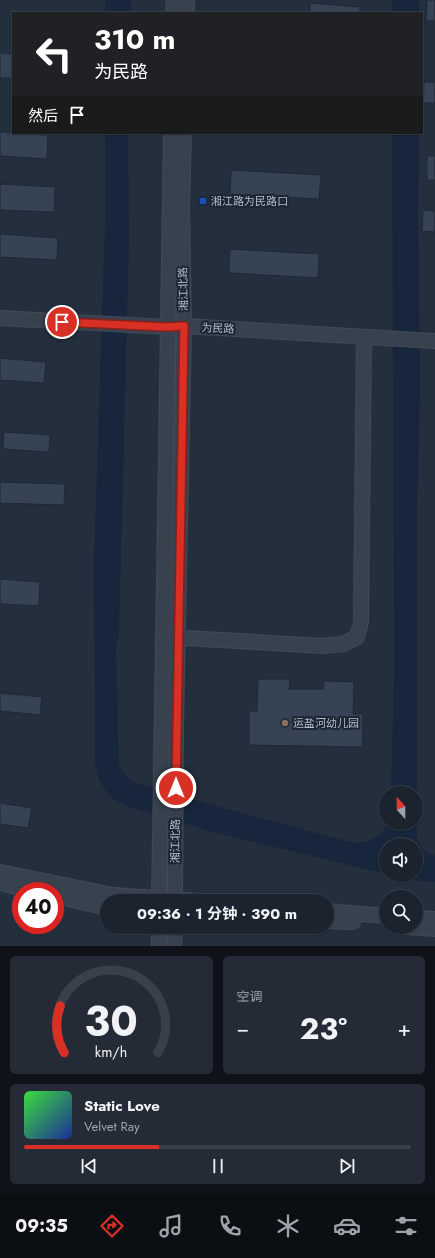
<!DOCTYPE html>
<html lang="zh">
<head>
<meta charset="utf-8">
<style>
	:root { --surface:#1b232e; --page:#242b36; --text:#f1f3f6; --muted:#a0a4aa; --line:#39404a; --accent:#d93025 }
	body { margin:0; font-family:Jost,"Noto Sans SC",sans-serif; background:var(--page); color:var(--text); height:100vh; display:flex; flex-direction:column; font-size:15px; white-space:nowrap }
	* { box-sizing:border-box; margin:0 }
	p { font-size:13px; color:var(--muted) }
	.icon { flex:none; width:22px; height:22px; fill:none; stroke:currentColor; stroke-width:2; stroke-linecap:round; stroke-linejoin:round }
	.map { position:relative; height:946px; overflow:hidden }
	.panel { display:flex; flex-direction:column; gap:10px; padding:10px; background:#0f1319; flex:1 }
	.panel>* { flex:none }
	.banner { position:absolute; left:12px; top:12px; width:411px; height:122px; border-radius:0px; box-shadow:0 1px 3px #0004,0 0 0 1px var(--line); background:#202124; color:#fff; overflow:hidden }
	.needle { width:26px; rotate:339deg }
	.controls { position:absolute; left:379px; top:786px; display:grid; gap:8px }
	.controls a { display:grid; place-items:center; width:44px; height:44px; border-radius:50%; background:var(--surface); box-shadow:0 1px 3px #0004,0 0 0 1px var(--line); font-size:20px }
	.speed { position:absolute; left:12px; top:882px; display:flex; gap:8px; font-size:20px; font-weight:700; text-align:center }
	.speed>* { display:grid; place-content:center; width:52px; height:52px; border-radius:50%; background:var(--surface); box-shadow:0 1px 3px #0004,0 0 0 1px var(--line); line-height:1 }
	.speed .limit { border:6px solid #d22; background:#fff; color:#111 }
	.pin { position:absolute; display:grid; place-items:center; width:34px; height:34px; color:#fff; margin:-17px; border:2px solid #fff; border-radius:50%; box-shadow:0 1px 4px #0007 }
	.me { position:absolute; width:44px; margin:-22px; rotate:0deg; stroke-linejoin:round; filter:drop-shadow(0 0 3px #0008) }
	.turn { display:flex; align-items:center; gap:14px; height:84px; padding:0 16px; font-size:18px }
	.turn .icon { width:52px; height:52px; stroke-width:2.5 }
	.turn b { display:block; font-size:28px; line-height:34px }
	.then { display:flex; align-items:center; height:38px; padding:0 16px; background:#0003; gap:8px; font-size:15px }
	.big { font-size:30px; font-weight:700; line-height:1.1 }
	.panel .tile { flex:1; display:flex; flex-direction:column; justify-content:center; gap:6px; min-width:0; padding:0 14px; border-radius:6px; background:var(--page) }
	.panel .dial { align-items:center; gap:0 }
	.dial svg { height:104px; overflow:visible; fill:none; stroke:var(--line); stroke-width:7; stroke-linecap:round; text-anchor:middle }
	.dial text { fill:var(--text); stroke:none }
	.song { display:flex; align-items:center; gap:12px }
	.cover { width:48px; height:48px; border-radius:6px; background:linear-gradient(135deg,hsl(120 70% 55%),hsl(230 70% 35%)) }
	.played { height:4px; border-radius:2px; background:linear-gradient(90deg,var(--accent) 35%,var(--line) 35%) }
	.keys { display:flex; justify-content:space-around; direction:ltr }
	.heat { display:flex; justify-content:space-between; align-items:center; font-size:22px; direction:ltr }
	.panel .tiles { flex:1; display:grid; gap:10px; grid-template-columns:1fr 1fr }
	.tile:last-child { grid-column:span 2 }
	.trip { position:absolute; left:100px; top:894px; width:234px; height:40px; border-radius:20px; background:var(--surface); box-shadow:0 1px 3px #0004,0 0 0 1px var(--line); font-weight:700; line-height:40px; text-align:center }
	.tab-bar { display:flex; height:64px; justify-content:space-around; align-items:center; background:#0b0e12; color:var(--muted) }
	.tab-bar .icon { width:28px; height:28px }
	.tab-bar .active { color:var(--accent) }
	.tab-bar b { font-size:18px; color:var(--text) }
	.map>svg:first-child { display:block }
	.water { fill:#17263c }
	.building { fill:#364354; stroke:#1f2835 }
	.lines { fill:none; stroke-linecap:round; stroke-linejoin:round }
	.minor-casing { stroke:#414a57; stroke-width:16 }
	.minor { stroke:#38414e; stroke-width:14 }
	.route-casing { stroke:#8d1f18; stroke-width:10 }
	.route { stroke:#d93025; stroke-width:7 }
	.transit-dot { fill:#1a4fb4; stroke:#1d2633; stroke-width:1.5 }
	.education-dot { fill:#8d6e63; stroke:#1d2633; stroke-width:1.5 }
	.labels { text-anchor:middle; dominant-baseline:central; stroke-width:4; stroke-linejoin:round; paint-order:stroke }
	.poi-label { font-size:11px; fill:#b4bcc9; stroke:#1d2633; text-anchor:start }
	.street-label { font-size:11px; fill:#b4bcc9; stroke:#1d2633 }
</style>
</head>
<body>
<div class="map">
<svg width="435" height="946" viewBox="0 0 435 946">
	<rect width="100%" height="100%" fill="#242f3e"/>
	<path class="water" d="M 105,0 L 131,0 L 130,13 L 105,13 Z
		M 392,0 L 419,0 L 419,13 L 392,13 Z
		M 105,133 L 128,133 L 129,238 L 119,636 L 116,648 L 119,764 C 123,775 128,780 138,784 L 220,807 L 354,843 C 369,842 382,838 388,823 L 416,823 L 416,793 L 391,793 L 394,670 L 392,133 L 419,133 L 418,210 L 420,381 L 417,519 L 417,838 L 424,851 L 435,856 L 435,882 L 409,880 L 389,875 L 416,875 L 416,845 L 386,845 L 386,874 L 209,831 L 124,805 L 111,797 L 104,788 L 99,780 L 95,764 L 94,559 L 105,224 Z"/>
	<path class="building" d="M 427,0 L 435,0 L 435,21 L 426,21 Z
		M 310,3 L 360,7 L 360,13 L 310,13 Z
		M 0,53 L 13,54 L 13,78 L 0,78 Z
		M 424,82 L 435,82 L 435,103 L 423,103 Z
		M 0,132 L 48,135 L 47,159 L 0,156 Z
		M 427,156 L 435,156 L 435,180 L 427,180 Z
		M 231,170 L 321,175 L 319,199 L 230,194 Z
		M 0,184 L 55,187 L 54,212 L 0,210 Z
		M 423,210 L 435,211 L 435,232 L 422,231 Z
		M 0,234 L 58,238 L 57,260 L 0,257 Z
		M 230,249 L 319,254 L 318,278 L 229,273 Z
		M 0,358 L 46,362 L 44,383 L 0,380 Z
		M 4,432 L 50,435 L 49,452 L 3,449 Z
		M 0,482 L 65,484 L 64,505 L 0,503 Z
		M 0,579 L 40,582 L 39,606 L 0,604 Z
		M 258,679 L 290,679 L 289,689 L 323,689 L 324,681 L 354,682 L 353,714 L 363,714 L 362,747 L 249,745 L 249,711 L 257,711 Z
		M 0,693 L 42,697 L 40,715 L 0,711 Z
		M 0,803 L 32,808 L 28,828 L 0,824 Z"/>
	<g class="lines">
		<g class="minor-casing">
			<path id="minor" d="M 173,13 L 174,0
				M 187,13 L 187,0
				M 0,318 L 167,327 L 184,326 L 435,341
				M 168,637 L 323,646 L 343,644 L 357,637 L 361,622 L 364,337
				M 0,872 L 113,895 L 199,901
				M 0,883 L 33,891
				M 55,896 L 107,908
				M 159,901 L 171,133
				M 175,901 L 176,726 L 184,326 L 182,207 L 184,133
				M 327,911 L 386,916
				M 416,918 L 435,919
				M 327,921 L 353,922
				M 408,927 L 435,929
				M 159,946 L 159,927
				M 174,946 L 175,927"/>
		</g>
		<use href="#minor" class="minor"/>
	</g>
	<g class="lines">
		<g class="route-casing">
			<path id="route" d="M 62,322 L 167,327 L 184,326 L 176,788"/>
		</g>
		<use href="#route" class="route"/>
	</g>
	<rect class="transit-dot" x="199" y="197" width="8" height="8" rx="2"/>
	<circle class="education-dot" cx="285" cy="723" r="4"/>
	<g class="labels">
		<g class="poi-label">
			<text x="211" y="201">湘江路为民路口</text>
			<text x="293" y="723">运盐河幼儿园</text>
		</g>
		<g class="street-label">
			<text transform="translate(183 289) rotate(-91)">湘江北路</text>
			<text transform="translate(218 328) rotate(3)">为民路</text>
			<text transform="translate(175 841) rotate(-90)">湘江北路</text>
		</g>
	</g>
</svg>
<div class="controls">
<a><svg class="needle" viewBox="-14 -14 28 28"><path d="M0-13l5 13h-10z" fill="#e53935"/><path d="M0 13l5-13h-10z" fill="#a0a4aa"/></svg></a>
<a><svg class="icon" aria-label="sound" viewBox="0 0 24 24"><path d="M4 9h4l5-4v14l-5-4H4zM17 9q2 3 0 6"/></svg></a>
<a><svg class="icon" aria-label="search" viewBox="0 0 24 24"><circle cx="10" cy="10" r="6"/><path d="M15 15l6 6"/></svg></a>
</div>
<div class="speed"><div class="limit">40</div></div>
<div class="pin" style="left:62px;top:322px;background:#d93025"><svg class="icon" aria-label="arrive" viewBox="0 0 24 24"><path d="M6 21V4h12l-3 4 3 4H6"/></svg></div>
<svg class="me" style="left:176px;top:788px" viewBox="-20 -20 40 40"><circle r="17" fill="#d93025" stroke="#fff" stroke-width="3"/><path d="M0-11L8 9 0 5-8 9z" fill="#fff"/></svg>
<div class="trip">09:36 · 1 分钟 · 390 m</div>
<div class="banner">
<div class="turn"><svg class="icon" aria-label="left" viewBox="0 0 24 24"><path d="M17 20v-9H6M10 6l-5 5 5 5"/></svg><div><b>310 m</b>为民路</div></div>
<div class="then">然后<svg class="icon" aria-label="arrive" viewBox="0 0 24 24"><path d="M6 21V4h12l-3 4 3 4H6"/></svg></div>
</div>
</div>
<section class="panel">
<div class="tiles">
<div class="tile dial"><svg viewBox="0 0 100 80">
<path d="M14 69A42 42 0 1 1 86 69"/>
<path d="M14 69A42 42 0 0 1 11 33" stroke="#d93025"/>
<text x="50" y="56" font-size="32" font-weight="700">30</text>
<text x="50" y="72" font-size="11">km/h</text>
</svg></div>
<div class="tile"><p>空调</p>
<div class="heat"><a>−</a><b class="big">23°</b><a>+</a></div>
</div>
<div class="tile">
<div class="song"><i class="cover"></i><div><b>Static Love</b><p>Velvet Ray</p></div></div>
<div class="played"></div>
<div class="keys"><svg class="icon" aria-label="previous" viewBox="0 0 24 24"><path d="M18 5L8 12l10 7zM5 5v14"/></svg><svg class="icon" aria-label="pause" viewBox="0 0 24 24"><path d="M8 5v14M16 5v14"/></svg><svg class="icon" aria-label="next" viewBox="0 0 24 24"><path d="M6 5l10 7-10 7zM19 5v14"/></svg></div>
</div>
</div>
</section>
<nav class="tab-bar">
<b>09:35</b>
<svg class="icon active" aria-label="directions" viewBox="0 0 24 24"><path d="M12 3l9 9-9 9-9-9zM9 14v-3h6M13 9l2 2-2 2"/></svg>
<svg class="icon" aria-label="music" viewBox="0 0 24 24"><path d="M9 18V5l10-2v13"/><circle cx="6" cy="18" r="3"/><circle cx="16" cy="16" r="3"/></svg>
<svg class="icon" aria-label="phone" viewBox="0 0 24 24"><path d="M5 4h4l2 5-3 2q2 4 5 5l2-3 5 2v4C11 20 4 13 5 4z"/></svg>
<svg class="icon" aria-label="climate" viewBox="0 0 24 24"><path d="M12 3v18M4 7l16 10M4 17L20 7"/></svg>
<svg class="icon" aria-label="car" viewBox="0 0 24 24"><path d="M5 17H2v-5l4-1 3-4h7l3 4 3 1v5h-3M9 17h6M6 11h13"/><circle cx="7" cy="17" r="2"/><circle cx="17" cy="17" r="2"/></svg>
<svg class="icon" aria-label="filters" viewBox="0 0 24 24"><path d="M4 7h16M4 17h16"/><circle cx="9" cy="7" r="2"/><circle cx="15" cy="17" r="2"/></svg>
</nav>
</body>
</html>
